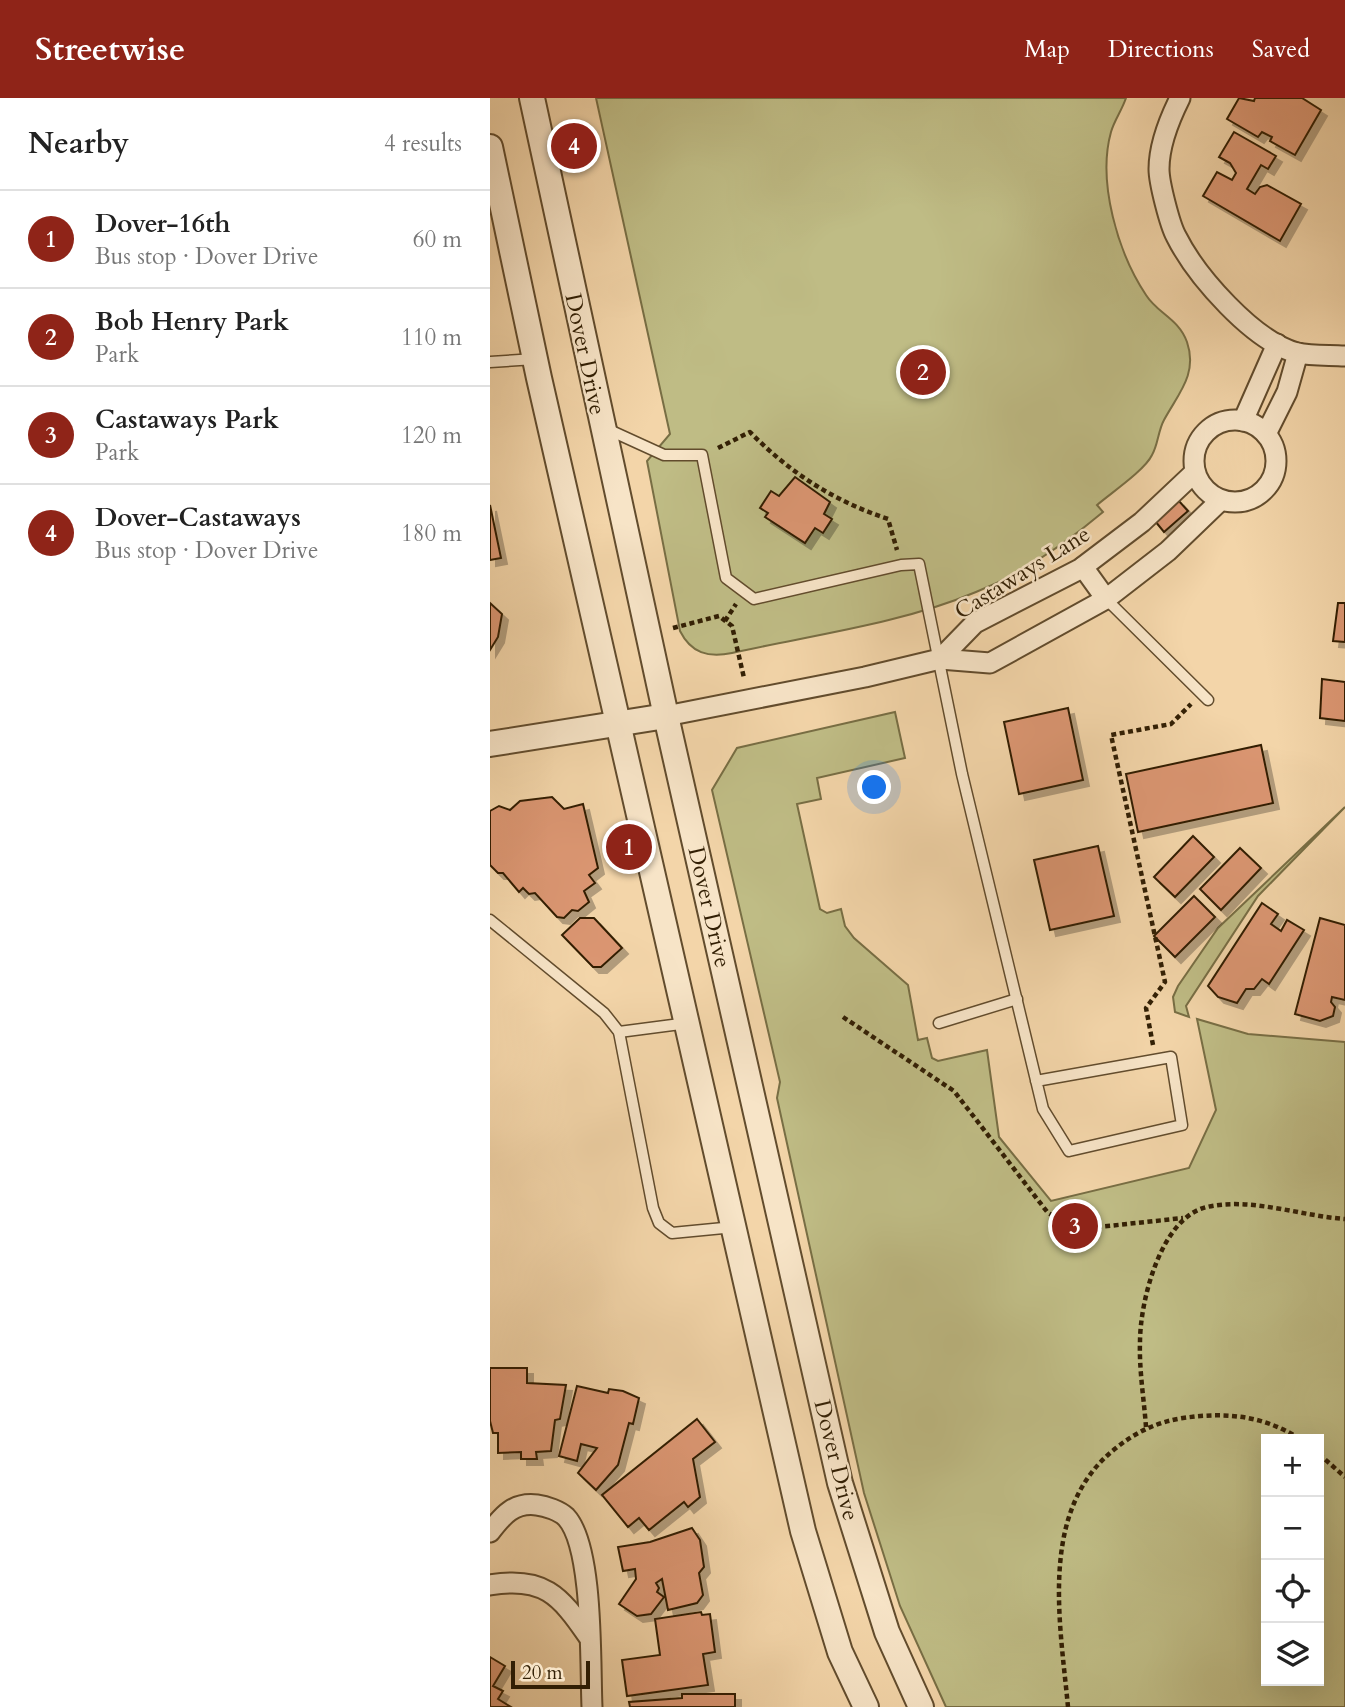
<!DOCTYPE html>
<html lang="en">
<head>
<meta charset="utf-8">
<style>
  body { margin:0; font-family:Cardo,serif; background:#f6f6f6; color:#222 }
  .controls { position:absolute; right:21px; bottom:21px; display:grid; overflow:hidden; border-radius:0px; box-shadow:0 7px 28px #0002 }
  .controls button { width:63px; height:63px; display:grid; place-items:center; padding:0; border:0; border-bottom:2px solid #e0e0e0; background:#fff; color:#222; font:35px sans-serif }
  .scale { position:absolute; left:21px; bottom:18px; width:79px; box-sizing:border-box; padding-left:7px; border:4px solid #321f04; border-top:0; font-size:19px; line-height:24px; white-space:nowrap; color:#321f04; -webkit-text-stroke:5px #f7e4c7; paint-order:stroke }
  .you { position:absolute; left:385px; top:690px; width:24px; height:24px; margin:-18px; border:5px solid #fff; border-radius:50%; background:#1a73e8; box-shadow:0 0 0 10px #1a73e833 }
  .badge { display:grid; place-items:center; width:46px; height:46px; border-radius:50%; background:#8f2418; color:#fff; font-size:23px; font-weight:700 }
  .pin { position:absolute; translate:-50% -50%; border:4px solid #fff; box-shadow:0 2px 7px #0006 }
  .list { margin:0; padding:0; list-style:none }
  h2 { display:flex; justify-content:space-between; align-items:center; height:91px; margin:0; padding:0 28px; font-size:30px }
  h2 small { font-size:23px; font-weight:400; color:#767676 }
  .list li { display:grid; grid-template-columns:46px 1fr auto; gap:21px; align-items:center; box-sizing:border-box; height:98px; padding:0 28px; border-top:2px solid #e0e0e0 }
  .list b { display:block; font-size:26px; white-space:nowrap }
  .list p { margin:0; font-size:23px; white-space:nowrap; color:#767676 }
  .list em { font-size:23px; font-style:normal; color:#767676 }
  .icon { flex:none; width:38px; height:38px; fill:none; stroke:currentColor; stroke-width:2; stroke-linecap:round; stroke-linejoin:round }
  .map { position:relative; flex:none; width:855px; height:1609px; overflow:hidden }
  header { display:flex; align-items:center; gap:42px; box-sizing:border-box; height:98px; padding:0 35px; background:#8f2418; color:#fff }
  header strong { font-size:33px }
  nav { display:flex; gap:38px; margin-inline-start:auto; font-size:24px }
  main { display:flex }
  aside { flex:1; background:#fff }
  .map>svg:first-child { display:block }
  .green { fill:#bfbc85; stroke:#786e44; stroke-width:2; fill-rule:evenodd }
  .building { fill:#db9672; stroke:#321f04; stroke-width:2; filter:url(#shadow) }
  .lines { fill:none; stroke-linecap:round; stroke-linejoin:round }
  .service-casing { stroke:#624c2d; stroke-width:13 }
  .minor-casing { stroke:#624c2d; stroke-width:23 }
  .tertiary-casing { stroke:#624c2d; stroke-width:28 }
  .path { stroke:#321f04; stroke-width:4.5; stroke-dasharray:5 3.5; stroke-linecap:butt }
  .service { stroke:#f7e4c7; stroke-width:10 }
  .minor { stroke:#f7e4c7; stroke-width:19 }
  .tertiary { stroke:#f7e4c7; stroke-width:24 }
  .labels { text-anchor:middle; stroke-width:5; stroke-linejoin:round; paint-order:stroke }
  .street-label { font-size:23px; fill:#321f04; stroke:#f7e4c7 }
</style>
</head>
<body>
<header>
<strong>Streetwise</strong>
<nav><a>Map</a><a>Directions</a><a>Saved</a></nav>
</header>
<main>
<aside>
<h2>Nearby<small>4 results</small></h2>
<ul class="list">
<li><span class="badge">1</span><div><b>Dover-16th</b><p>Bus stop · Dover Drive</p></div><em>60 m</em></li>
<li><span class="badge">2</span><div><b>Bob Henry Park</b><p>Park</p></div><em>110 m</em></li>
<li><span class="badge">3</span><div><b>Castaways Park</b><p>Park</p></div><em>120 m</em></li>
<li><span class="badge">4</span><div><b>Dover-Castaways</b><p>Bus stop · Dover Drive</p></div><em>180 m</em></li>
</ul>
</aside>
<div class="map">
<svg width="855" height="1609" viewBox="0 0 855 1609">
  <defs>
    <filter id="shadow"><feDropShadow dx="6" dy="6" stdDeviation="0" flood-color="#0004"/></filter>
  </defs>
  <rect width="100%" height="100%" fill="#f3d5a9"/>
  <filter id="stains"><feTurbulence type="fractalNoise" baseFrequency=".00286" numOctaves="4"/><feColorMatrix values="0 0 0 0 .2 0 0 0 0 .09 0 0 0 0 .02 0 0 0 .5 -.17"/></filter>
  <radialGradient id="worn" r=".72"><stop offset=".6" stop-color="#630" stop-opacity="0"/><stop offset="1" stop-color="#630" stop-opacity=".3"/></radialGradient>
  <g class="green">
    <path d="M106,0H636C632,12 624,23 621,34C607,84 628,155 656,197C668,216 688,220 697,244C708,276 688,296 674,322C668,333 668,347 662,357C655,372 621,395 607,407L613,414C574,447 533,475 486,494C410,526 322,537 242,555C218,560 201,555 190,533L157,363L180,336Z"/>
    <path d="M405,614L415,660L327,680L331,701L307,706L330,811L337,815L351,811L355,828L364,840L418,887L428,942L437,940L442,960L448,963L497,952L509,1039L561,1103L699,1070L726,1012L707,921L758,936L855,944V1609H456L410,1508L374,1395L287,1000L290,984L222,692L247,650ZM776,1341H829V1583H776Z"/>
    <path d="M855,709L768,798L696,908L699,919L685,914L683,899L688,888L728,830Z"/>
  </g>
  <g class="building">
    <path d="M749,0L764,3L765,0H812L831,12L805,57L780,43L782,39L772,34L768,39L737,21Z"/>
    <path d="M744,34L786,58L778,71L771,67L757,91L765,96L770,89L777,87L811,106L790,143L713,98L727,74L742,82L746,75L740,65L729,59Z"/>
    <path d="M305,379L340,404L334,416L342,421L333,435L325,430L315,445L275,419L278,415L270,410L281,393L289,398Z"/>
    <path d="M688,402L698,413L674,434L665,423Z"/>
    <path d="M0,407L11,460L0,462Z"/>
    <path d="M0,505L12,516L8,539L0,552Z"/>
    <path d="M848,505H855V544L843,543Z"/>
    <path d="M832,581L855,584V623L830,620Z"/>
    <path d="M578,610L593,682L529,696L514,624Z"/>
    <path d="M771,647L783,705L648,734L636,676Z"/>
    <path d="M62,699L74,711L93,706L108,770L99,777L105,785L94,793L99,804L88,813L82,812L74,820L67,819L45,795L39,796L33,790L29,794L13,775H8L0,767V713L9,708L20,712L30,703Z"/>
    <path d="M703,738L724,759L685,799L664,779Z"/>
    <path d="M608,748L624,818L560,832L544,762Z"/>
    <path d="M750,750L771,770L731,812L710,791Z"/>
    <path d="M704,798L725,819L685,859L664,838Z"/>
    <path d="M772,805L788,816L781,826L791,833L797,822L814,832L779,886L772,881L764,891H756L747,905L728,899L718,888Z"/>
    <path d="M90,820H104L132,850L111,869H103L72,837Z"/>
    <path d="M830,820L855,827V902L842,899L841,904L845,909L843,918L830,923L805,916Z"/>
    <path d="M0,1270H37V1285L76,1287L70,1321L65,1322L61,1353L46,1354L47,1361H31V1354L8,1355V1335H3L0,1323Z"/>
    <path d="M87,1288L118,1295L119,1291L133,1293L149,1300L143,1326L139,1325L128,1367L106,1392L88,1375L107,1350L91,1346L87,1363L69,1358Z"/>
    <path d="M207,1321L225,1344L203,1361L210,1399L198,1409L194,1404L159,1432L149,1420L138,1429L112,1397Z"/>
    <path d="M202,1430L210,1442L214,1469L209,1475L213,1497L207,1505L178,1512L172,1481L166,1485L169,1490L167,1494L174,1499L161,1516L147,1518L129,1506L146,1481L145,1471L133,1473L128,1449L160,1444Z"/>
    <path d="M211,1514L212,1517L220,1516L225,1554L213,1556L218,1587L137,1598L132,1562L170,1557L165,1521Z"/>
    <path d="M0,1559L15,1568L3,1588L13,1593L8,1601L21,1609H0Z"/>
    <path d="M192,1596H245V1609H140L139,1604L192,1600Z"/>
  </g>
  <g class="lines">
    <defs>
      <g id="service">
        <path d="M0,264L45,261"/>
        <path d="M117,331L174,357H212L236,480L264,501L411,467L429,466L472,676L553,1011L579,1053L692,1027L681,959L546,983"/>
        <path d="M616,501L718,602"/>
        <path d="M0,822L114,915L129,934L163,1110L169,1125L182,1135L244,1129"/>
        <path d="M449,925L527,901"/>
        <path d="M129,934L198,925"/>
      </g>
      <g id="minor">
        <path d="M690,0C680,20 669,48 669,71C669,85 680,127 686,138C706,178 763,243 807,255C822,258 840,257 855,258"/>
        <circle cx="745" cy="363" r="41"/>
        <path d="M753,323L787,246"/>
        <path d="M776,336L797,294L808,255"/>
        <path d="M593,469L616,501"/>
        <path d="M450,561L485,525L590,471L652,424L705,374"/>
        <path d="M176,618L375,579L450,561L500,565L616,501L678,453L731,402"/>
        <path d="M0,1434C13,1417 24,1404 47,1407C56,1408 70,1413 76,1419C104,1449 100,1567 102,1609"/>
        <path d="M0,1487C53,1478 70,1497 98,1538"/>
      </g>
      <g id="tertiary">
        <path d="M42,0L176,618L350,1385L397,1534L431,1609"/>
        <path d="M0,49L49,280L313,1433L350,1554L376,1609"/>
        <path d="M0,646L176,618"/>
      </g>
    </defs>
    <use href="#service" class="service-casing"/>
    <use href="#minor" class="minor-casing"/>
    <use href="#tertiary" class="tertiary-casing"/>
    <g class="path">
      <path d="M228,350L260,334C300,375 344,403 398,421L407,452"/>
      <path d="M235,523L246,506"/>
      <path d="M183,530L229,518L242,528L254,580"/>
      <path d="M353,919L464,993L558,1115L590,1131L693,1120"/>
      <path d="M663,947L656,910L675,884L621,637L681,626L701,606"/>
      <path d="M656,1329C654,1301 649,1272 650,1244C650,1203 671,1119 717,1109C761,1099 811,1118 855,1121"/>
      <path d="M829,1356L855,1379"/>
      <path d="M578,1609C570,1523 548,1411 626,1350C646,1334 667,1324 693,1320C735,1314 773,1317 810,1341"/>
    </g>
    <use href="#service" class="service"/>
    <use href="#minor" class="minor"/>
    <use href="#tertiary" class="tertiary"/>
  </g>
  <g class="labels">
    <g class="street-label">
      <text transform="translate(96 256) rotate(78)" y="8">Dover Drive</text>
      <text transform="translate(532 474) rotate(-32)" y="8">Castaways Lane</text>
      <text transform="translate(220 809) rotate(77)" y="8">Dover Drive</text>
      <text transform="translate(347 1362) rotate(76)" y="8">Dover Drive</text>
    </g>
  </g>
  <rect width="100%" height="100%" filter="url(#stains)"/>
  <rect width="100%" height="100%" fill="url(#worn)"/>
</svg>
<div class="controls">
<button>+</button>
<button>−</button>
<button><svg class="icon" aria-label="locate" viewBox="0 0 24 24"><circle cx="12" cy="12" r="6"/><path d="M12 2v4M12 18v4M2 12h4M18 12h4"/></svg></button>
<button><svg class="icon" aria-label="layers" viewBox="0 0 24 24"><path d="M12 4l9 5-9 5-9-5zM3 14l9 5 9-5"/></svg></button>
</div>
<div class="scale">20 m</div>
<div class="you"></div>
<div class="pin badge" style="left:139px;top:749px">1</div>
<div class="pin badge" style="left:433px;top:274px">2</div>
<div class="pin badge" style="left:585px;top:1128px">3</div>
<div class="pin badge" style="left:84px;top:48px">4</div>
</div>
</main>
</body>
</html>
